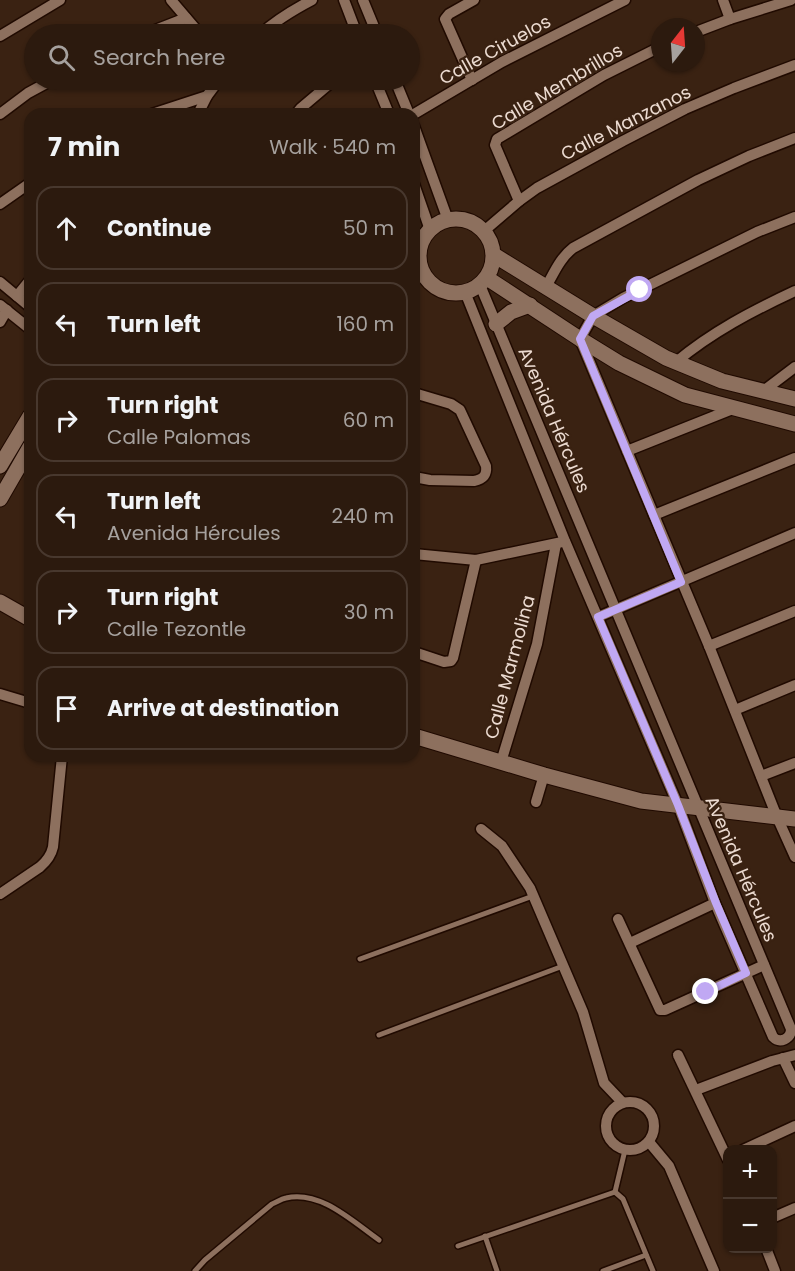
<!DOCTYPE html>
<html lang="en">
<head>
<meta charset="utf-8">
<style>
  body { margin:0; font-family:Poppins,sans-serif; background:#38271c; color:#f1f3f6 }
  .controls { position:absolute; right:18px; bottom:18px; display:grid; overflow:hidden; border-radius:12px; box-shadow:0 2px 4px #0004 }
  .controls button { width:54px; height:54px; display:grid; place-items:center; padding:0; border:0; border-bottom:2px solid #48382e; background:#2c1a0e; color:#f1f3f6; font:30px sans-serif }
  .compass { position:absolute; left:651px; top:18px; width:54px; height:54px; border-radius:50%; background:#2c1a0e; box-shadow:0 2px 4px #0004; rotate:17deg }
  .stop { position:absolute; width:18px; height:18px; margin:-14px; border:4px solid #c0a8f3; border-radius:50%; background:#fff }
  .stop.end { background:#c0a8f3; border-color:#fff; box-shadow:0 2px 6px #0008 }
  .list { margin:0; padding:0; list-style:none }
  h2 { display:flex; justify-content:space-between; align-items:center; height:78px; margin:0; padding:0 24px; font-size:26px }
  h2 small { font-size:20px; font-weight:400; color:#a6a19e }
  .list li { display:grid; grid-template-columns:39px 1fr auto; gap:18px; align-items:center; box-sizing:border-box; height:84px; margin:0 12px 12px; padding:0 12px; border:2px solid #48382e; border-radius:18px }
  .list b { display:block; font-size:22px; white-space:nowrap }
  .list p { margin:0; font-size:20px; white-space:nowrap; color:#a6a19e }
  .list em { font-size:20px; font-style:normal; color:#a6a19e }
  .icon { flex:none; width:33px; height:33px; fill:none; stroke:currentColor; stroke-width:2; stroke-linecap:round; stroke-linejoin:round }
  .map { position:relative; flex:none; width:795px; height:1271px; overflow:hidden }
  .search { position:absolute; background:#2c1a0e; box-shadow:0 2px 4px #0004; left:24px; top:24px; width:396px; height:66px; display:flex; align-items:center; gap:15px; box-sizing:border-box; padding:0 21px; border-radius:33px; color:#a6a19e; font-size:22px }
  .panel { position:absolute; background:#2c1a0e; box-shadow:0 2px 4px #0004; left:24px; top:108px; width:396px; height:654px; border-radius:18px }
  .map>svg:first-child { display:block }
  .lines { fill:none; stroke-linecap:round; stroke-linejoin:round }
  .lane-casing { stroke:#200a00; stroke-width:8 }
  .street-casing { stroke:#200a00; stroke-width:13 }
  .secondary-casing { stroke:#200a00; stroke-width:17 }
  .lane { stroke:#8d705e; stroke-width:5 }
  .street { stroke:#8d705e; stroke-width:10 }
  .secondary { stroke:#8d705e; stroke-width:15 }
  .route { stroke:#c0a8f3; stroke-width:8 }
  .labels { text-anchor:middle; stroke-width:4.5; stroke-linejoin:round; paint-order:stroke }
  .street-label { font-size:18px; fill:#ecdbd1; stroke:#3a2212 }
</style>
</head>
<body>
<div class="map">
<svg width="795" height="1271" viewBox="0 0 795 1271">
  <rect width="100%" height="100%" fill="#3a2212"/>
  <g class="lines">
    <defs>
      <g id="lane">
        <path d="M360,959L533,896"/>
        <path d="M379,1035L563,966"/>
        <path d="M615,1192L623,1199L653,1271"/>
        <path d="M615,1192L625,1150"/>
        <path d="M485,1236L497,1271"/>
        <path d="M458,1246L615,1192"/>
        <path d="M195,1271L205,1260L272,1204C277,1202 281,1199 286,1198C320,1190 352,1221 379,1240"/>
        <path d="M603,1271L646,1255"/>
      </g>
      <g id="street">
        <path d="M171,0L200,34"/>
        <path d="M344,0L357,34"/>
        <path d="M363,0L377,34"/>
        <path d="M723,0L730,19"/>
        <path d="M696,32L730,19L791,0"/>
        <path d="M145,34L186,18"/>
        <path d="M261,34C276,20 293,10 312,0"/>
        <path d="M0,36L60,0"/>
        <path d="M375,80L389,114"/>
        <path d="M395,80L409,114"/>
        <path d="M472,80L445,19L449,14L474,0"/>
        <path d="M0,114L28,93L52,80"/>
        <path d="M152,114L207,96"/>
        <path d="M198,114L207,96L219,80"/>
        <path d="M296,114L301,108L334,80"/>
        <path d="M414,114L502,62L625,0"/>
        <path d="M414,126L448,220"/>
        <path d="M414,184L430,230"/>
        <path d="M519,201L495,145L497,139L604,75L660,47"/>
        <path d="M0,204L30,183"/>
        <path d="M795,217L757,232L623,298L593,316L580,339L709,646L777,817L795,857"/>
        <path d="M484,231L519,201L537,188L623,141L685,109L734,88L795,65"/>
        <path d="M0,282L30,307"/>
        <path d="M546,287C554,273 560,258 573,248L698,180L749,156L795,138"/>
        <path d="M465,292L565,541L678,805L715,903L773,1037C780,1044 791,1039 791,1029L480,285"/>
        <path d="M17,296L30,280"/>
        <path d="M0,305L30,329"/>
        <path d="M0,322L7,310"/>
        <path d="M676,362C712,332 752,311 795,291"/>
        <path d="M762,392L795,367"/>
        <path d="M414,393L451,404L460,410L486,466C487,475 484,479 474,481L430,480L414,477"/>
        <path d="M627,451L735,408"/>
        <path d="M654,515L795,458"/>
        <path d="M414,554L476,560L562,542"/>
        <path d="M598,617L795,533"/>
        <path d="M709,646L795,611"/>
        <path d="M414,652L444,662L451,661L453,658L476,560"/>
        <path d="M0,694L30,703"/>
        <path d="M735,710L795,685"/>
        <path d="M501,762L537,644L556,544"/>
        <path d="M761,776L795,763"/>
        <path d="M536,802L544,775"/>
        <path d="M481,829L502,846L530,888L583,1012L604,1083L622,1102"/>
        <path d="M0,894L40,867C47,861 51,856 53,847L62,756"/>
        <path d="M618,919L660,1010H665L764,965"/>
        <path d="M630,943L715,903"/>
        <path d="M678,1055L728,1160"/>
        <path d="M783,1058L795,1083"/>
        <path d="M696,1090L772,1061L795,1055"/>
        <circle cx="630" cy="1126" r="24"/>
        <path d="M649,1142L669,1166L714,1271"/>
        <path d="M743,1150L795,1126"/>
        <path d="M772,1218L795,1208"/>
        <path d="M766,1248L775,1271"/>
      </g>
      <g id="secondary">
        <circle cx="456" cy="256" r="37"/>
        <path d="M494,255L593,316L666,358L722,381L795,399"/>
        <path d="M487,278L580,339L619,363L685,395L795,424"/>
        <path d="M496,324L511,312L530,305"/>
        <path d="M0,466L30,416"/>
        <path d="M0,499L30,447"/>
        <path d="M0,602L30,619"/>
        <path d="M414,736L544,775L641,801L795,819"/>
      </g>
    </defs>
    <use href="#lane" class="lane-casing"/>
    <use href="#street" class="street-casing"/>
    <use href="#secondary" class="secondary-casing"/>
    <use href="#lane" class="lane"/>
    <use href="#street" class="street"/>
    <use href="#secondary" class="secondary"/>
  </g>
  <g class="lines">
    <path class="route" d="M640,290L593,316L580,339L681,582L598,617L678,805L716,903L746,973L706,992"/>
  </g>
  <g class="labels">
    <g class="street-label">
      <text transform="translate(495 50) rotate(-29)" y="6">Calle Ciruelos</text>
      <text transform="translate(557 87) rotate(-31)" y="6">Calle Membrillos</text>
      <text transform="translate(626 123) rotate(-27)" y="6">Calle Manzanos</text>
      <text transform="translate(554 420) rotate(67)" y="6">Avenida Hércules</text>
      <text transform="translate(510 667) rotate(-75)" y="6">Calle Marmolina</text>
      <text transform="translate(741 869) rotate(67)" y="6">Avenida Hércules</text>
    </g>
  </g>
</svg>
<div class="controls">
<button>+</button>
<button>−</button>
</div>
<svg class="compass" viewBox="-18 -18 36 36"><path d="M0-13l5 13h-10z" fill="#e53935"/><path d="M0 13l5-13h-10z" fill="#a6a19e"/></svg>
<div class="stop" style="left:640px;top:290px"></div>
<div class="stop end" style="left:706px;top:992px"></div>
<div class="search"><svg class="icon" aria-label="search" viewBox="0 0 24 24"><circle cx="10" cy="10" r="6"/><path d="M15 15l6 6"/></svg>Search here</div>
<section class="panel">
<h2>7 min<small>Walk · 540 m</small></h2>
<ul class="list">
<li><svg class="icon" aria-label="ahead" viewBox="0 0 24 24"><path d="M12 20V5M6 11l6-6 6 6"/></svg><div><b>Continue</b></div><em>50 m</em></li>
<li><svg class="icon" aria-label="left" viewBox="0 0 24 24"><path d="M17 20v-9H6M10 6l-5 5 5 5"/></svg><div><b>Turn left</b></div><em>160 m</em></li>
<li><svg class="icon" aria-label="right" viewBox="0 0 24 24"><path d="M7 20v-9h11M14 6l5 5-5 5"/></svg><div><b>Turn right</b><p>Calle Palomas</p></div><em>60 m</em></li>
<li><svg class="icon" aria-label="left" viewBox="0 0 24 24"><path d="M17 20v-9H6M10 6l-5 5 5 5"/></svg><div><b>Turn left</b><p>Avenida Hércules</p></div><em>240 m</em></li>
<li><svg class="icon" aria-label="right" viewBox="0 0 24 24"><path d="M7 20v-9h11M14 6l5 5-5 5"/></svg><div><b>Turn right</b><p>Calle Tezontle</p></div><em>30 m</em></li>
<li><svg class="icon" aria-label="arrive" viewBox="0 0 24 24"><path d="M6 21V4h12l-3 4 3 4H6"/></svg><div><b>Arrive at destination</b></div></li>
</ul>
</section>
</div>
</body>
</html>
